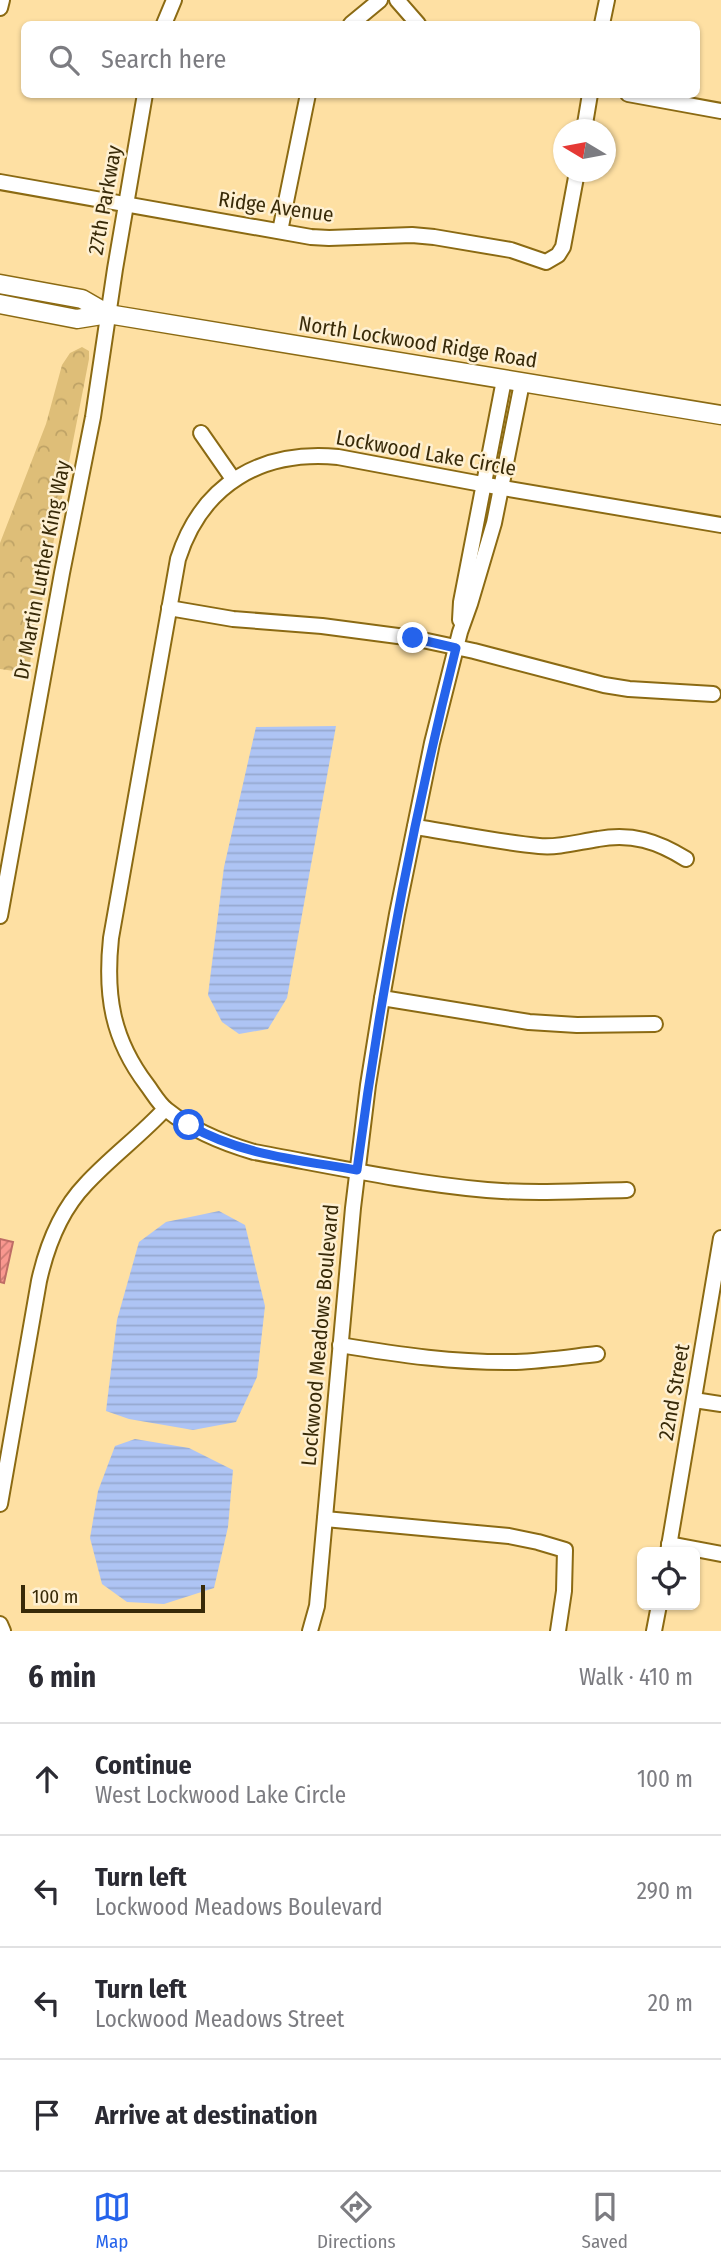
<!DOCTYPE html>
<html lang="en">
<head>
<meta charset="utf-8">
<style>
  body { margin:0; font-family:"Fira Sans Condensed",sans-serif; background:#f7f7f7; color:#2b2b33 }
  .controls { position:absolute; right:21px; bottom:21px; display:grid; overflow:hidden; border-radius:10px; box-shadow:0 2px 5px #0004 }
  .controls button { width:63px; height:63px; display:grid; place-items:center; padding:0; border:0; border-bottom:2px solid #e1e1e2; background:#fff; color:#2b2b33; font:35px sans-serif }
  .compass { position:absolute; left:553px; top:119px; width:63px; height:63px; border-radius:50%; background:#fff; box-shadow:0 2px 5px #0004; rotate:280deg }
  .scale { position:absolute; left:21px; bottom:18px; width:184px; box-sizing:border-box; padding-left:7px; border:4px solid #382a08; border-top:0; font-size:19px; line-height:24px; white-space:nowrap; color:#382a08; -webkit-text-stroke:5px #fef0d2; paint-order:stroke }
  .stop { position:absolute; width:21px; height:21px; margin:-16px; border:5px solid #2563eb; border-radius:50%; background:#fff }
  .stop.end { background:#2563eb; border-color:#fff; box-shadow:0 2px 7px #0008 }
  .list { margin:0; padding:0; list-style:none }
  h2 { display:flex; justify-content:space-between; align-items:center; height:91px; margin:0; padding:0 28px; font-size:30px }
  h2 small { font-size:23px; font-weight:400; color:#7c7c81 }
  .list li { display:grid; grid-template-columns:46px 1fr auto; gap:21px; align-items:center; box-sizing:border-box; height:112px; padding:0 28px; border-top:2px solid #e1e1e2 }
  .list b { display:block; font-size:26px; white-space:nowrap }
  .list p { margin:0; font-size:23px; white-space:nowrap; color:#7c7c81 }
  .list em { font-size:23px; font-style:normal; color:#7c7c81 }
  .icon { flex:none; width:38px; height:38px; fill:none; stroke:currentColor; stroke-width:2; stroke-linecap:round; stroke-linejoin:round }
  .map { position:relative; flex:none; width:721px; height:1631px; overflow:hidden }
  .search { position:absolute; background:#fff; box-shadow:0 2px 5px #0004; left:21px; right:21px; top:21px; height:77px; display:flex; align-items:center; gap:18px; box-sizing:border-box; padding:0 24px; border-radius:10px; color:#7c7c81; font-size:26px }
  .sheet { height:539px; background:#fff }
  nav { display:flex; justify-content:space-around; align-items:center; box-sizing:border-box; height:98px; border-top:2px solid #e1e1e2; background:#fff; font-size:19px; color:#7c7c81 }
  nav a { display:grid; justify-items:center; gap:4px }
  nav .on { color:#2563eb }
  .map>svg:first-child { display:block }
  .forest { fill:url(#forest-crowns) }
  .water { fill:url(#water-rules) }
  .building { fill:url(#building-hatch); stroke:#be6c66; stroke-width:2 }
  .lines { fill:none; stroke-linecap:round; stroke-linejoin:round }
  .minor-casing { stroke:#8b6a13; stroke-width:18 }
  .major-casing { stroke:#8b6a13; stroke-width:21 }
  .minor { stroke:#fff; stroke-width:14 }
  .major { stroke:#fff; stroke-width:18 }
  .route { stroke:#2563eb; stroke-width:9 }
  .labels { text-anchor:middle; stroke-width:5; stroke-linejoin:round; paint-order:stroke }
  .street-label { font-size:21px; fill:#382a08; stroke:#fef0d2 }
</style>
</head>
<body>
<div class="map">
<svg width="721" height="1631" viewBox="0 0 721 1631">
  <defs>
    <pattern id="forest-crowns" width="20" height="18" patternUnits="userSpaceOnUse" patternTransform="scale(1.75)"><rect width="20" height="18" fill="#debe78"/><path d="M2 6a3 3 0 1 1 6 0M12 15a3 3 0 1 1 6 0" fill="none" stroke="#bfa366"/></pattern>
    <pattern id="water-rules" width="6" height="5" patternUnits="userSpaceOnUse" patternTransform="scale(1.75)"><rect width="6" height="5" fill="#aec4f4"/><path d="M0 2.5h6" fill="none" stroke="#96a9d0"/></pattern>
    <pattern id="building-hatch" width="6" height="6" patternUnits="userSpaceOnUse" patternTransform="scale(1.75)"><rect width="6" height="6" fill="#f9978f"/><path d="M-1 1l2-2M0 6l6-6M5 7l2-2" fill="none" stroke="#cb7b73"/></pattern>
  </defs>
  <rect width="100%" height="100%" fill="#fee0a3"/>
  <path class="forest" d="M82,347L89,351V359L28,673L0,669V543L46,424L62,365L70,353Z"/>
  <g class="water">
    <path d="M336,726L287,998L268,1029L239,1034L222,1022L208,995L224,867L256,727Z"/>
    <path d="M219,1211L245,1225L265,1306L257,1377L236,1422L193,1430L129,1419L106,1411L117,1320L139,1242L166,1222Z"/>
    <path d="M135,1439L189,1448L233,1470L228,1527L214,1588L164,1604L127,1602L102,1584L90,1538L98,1491L115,1446Z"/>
  </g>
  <path class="building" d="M0,1239L13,1242L4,1283L0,1282Z"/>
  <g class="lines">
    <defs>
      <g id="minor">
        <path d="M397,0L418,24"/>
        <path d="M0,8L2,0"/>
        <path d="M164,24L174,0"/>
        <path d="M351,24L380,0"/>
        <path d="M602,24L607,0"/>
        <path d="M628,94L721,111"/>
        <path d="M584,130L590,94"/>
        <path d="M0,182L311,237L329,238L412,235L434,237L511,250L546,262L558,255L563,247L577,172"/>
        <path d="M280,231L308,94"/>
        <path d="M201,433L233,479"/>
        <path d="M169,608L233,619L322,626L413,638L474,651L604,685L629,689L713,694"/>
        <path d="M460,620L461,602L504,380"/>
        <path d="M415,827C456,833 497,842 539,846C559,848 578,842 598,839C632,833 657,841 686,859"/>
        <path d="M0,916L62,573L93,417L115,269L145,94"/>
        <path d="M382,998L529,1022L577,1025L655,1024"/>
        <path d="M627,1190C581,1191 534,1194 487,1190C409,1183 331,1166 254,1152C223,1143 193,1131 167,1110C159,1104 153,1093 147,1085C112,1039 105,995 111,938L178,559C202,484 261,450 338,457L503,488L721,525"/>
        <path d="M340,1345C399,1355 456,1363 516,1362C543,1361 570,1357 597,1354"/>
        <path d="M694,1400L721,1404"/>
        <path d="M0,1504L39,1281C47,1245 60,1211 86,1184C111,1157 140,1136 165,1109"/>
        <path d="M325,1519L509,1536L538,1542L565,1550L564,1591L558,1631"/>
        <path d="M669,1544L721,1554"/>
        <path d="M668,1552L721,1238"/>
        <path d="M0,1624L3,1631"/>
        <path d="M310,1631L317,1606L353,1208L368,1085L382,998L397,914L432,743L460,632L470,604L494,523L522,383"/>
        <path d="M654,1631L659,1605"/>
      </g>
      <g id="major">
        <path d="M0,284L82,299L108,314L721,415"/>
        <path d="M0,304L77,319L108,314"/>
      </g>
    </defs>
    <use href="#minor" class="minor-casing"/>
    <use href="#major" class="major-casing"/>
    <use href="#minor" class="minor"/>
    <use href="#major" class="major"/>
  </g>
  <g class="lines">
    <path class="route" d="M189,1125C240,1155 300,1160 357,1170C380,994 413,820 456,648L413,638"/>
  </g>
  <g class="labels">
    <g class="street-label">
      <text transform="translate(105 200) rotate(-80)" y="7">27th Parkway</text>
      <text transform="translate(276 207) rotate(8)" y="7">Ridge Avenue</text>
      <text transform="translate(418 342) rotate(9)" y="7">North Lockwood Ridge Road</text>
      <text transform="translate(426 453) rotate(10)" y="7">Lockwood Lake Circle</text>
      <text transform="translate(42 570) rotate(-79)" y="7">Dr Martin Luther King Way</text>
      <text transform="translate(320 1335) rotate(-85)" y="7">Lockwood Meadows Boulevard</text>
      <text transform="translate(674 1392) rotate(-80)" y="7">22nd Street</text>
    </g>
  </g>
</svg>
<div class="controls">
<button><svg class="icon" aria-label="locate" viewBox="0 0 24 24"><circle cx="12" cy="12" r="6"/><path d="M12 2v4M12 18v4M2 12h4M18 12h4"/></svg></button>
</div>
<svg class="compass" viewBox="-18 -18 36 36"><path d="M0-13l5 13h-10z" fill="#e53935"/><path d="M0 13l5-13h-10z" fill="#7c7c81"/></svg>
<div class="scale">100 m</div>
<div class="stop" style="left:189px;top:1125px"></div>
<div class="stop end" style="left:413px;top:638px"></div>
<div class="search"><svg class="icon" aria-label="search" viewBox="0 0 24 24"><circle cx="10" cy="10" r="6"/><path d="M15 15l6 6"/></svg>Search here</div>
</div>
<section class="sheet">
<h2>6 min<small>Walk · 410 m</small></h2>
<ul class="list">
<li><svg class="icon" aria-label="ahead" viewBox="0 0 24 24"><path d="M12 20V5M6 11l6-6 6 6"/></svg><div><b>Continue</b><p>West Lockwood Lake Circle</p></div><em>100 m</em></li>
<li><svg class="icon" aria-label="left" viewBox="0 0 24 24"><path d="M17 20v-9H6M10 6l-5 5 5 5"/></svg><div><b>Turn left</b><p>Lockwood Meadows Boulevard</p></div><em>290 m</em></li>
<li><svg class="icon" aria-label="left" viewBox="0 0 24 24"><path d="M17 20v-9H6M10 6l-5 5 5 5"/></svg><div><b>Turn left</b><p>Lockwood Meadows Street</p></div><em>20 m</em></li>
<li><svg class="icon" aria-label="arrive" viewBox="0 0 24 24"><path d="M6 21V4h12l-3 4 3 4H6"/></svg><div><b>Arrive at destination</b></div></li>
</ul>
</section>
<nav>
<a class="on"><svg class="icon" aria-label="map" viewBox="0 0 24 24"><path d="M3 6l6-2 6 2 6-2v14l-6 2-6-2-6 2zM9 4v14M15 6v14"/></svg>Map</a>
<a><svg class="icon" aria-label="directions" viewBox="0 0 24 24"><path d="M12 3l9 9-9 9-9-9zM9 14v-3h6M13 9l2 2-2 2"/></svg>Directions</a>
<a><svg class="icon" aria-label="saved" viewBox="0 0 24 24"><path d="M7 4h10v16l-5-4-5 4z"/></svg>Saved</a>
</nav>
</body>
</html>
